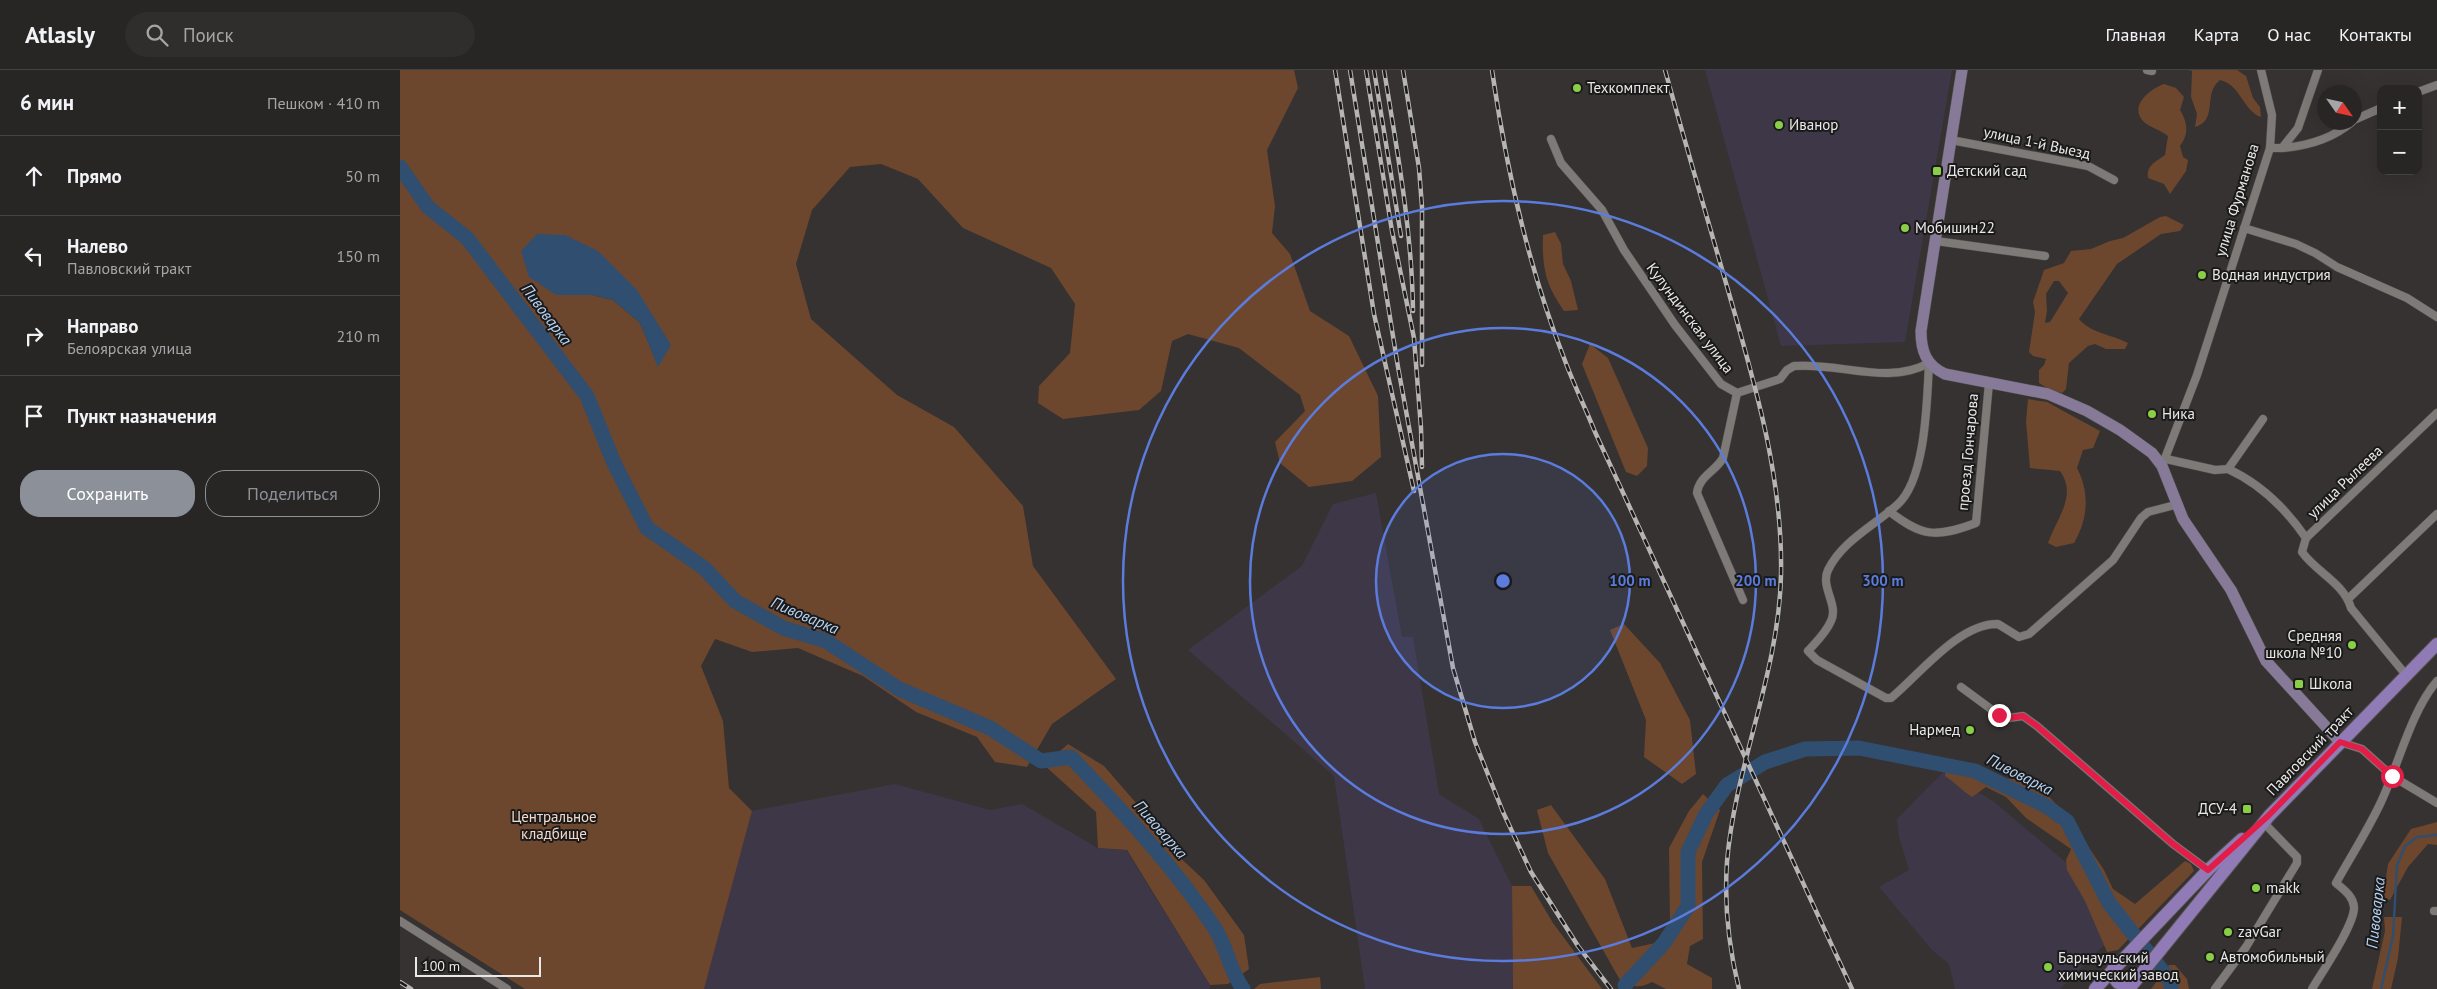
<!DOCTYPE html>
<html lang="ru">
<head>
<meta charset="utf-8">
<style>
  body { margin:0; font-family:"PT Sans",sans-serif; background:#302e2d; color:#f1f3f6 }
  .controls { position:absolute; right:15px; top:15px; display:grid; overflow:hidden; border-radius:10px; box-shadow:0 5px 20px #0002 }
  .controls button { width:45px; height:45px; display:grid; place-items:center; padding:0; border:0; border-bottom:1px solid #444342; background:#282625; color:#f1f3f6; font:25px sans-serif }
  .compass { position:absolute; left:1917px; top:15px; width:45px; height:45px; border-radius:50%; background:#282625; box-shadow:0 5px 20px #0002; rotate:124deg }
  .scale { position:absolute; left:15px; bottom:12px; width:126px; box-sizing:border-box; padding-left:5px; border:2px solid #ebe9e8; border-top:0; font-size:14px; line-height:18px; white-space:nowrap; color:#ebe9e8; -webkit-text-stroke:4px #1b1a1a; paint-order:stroke }
  .stop { position:absolute; width:15px; height:15px; margin:-11px; border:4px solid #e11d48; border-radius:50%; background:#fff }
  .stop.end { background:#e11d48; border-color:#fff; box-shadow:0 1px 5px #0008 }
  .list { margin:0; padding:0; list-style:none }
  h2 { display:flex; justify-content:space-between; align-items:center; height:65px; margin:0; padding:0 20px; font-size:21px }
  h2 small { font-size:16px; font-weight:400; color:#a5a5a7 }
  .list li { display:grid; grid-template-columns:32px 1fr auto; gap:15px; align-items:center; box-sizing:border-box; height:80px; padding:0 20px; border-top:1px solid #444342 }
  .list b { display:block; font-size:19px; white-space:nowrap }
  .list p { margin:0; font-size:16px; white-space:nowrap; color:#a5a5a7 }
  .list em { font-size:16px; font-style:normal; color:#a5a5a7 }
  .actions { display:flex; gap:10px; padding:15px 20px }
  .actions a { flex:1; padding:11px 0; border:1px solid #8c9099; border-radius:20px; text-align:center; font-size:18px; color:#8c9099 }
  .actions .main { background:#8c9099; color:#fff }
  .icon { flex:none; width:28px; height:28px; fill:none; stroke:currentColor; stroke-width:2; stroke-linecap:round; stroke-linejoin:round }
  .map { position:relative; flex:none; width:2037px; height:919px; overflow:hidden }
  header { display:flex; align-items:center; gap:30px; box-sizing:border-box; height:70px; padding:0 25px; background:#282625; border-bottom:1px solid #444342 }
  header strong { font-size:24px }
  nav { display:flex; gap:28px; margin-inline-start:auto; font-size:18px }
  .search { width:350px; height:45px; background:#302e2d; display:flex; align-items:center; gap:12px; box-sizing:border-box; padding:0 18px; border-radius:28px; color:#a5a5a7; font-size:19px }
  main { display:flex }
  aside { flex:1; background:#282625 }
  .map>svg:first-child { display:block }
  .industrial { fill:#3e3748 }
  .green { fill:#6d462e; fill-rule:evenodd }
  .water { fill:#304e6f }
  .lines { fill:none; stroke-linecap:round; stroke-linejoin:round }
  .stream { stroke:#304e6f; stroke-width:2.5 }
  .river { stroke:#304e6f; stroke-width:15 }
  .street-casing { stroke:#52504f; stroke-width:9 }
  .secondary-casing { stroke:#52504f; stroke-width:12 }
  .primary-casing { stroke:#52504f; stroke-width:14 }
  .street { stroke:#7d7a78; stroke-width:8 }
  .secondary { stroke:#877a98; stroke-width:11 }
  .primary { stroke:#917bb7; stroke-width:12 }
  .rail-casing { stroke:#b7b5b4; stroke-width:4.5 }
  .rail { stroke:#1b1a1a; stroke-width:2.5; stroke-dasharray:8; stroke-linecap:butt }
  .route { stroke:#e11d48; stroke-width:6 }
  .ring { fill:none; stroke:#5b7cdd; stroke-width:2.5 }
  .poi-dot { fill:#8ace47; stroke:#1b1a1a; stroke-width:2 }
  .labels { text-anchor:middle; stroke-width:4; stroke-linejoin:round; paint-order:stroke }
  .poi-label { font-size:15px; fill:#ebe9e8; stroke:#1b1a1a; text-anchor:start }
  .street-label { font-size:15px; fill:#ebe9e8; stroke:#1b1a1a }
  .park-label { font-size:15px; fill:#f6d9c9; stroke:#1b1a1a }
  .water-label { font-size:16px; font-style:italic; fill:#b6d4f6; stroke:#1b1a1a }
  .centre { fill:#5b7cdd; stroke:#1b1a1a; stroke-width:2.5 }
  .ring-label { font-size:15px; text-anchor:middle; font-weight:bold; fill:#5b7cdd; stroke:#1b1a1a; stroke-width:4; stroke-linejoin:round; paint-order:stroke }
</style>
</head>
<body>
<header>
<strong>Atlasly</strong>
<div class="search"><svg class="icon" aria-label="search" viewBox="0 0 24 24"><circle cx="10" cy="10" r="6"/><path d="M15 15l6 6"/></svg>Поиск</div>
<nav><a>Главная</a><a>Карта</a><a>О нас</a><a>Контакты</a></nav>
</header>
<main>
<aside>
<h2>6 мин<small>Пешком · 410 m</small></h2>
<ul class="list">
<li><svg class="icon" aria-label="ahead" viewBox="0 0 24 24"><path d="M12 20V5M6 11l6-6 6 6"/></svg><div><b>Прямо</b></div><em>50 m</em></li>
<li><svg class="icon" aria-label="left" viewBox="0 0 24 24"><path d="M17 20v-9H6M10 6l-5 5 5 5"/></svg><div><b>Налево</b><p>Павловский тракт</p></div><em>150 m</em></li>
<li><svg class="icon" aria-label="right" viewBox="0 0 24 24"><path d="M7 20v-9h11M14 6l5 5-5 5"/></svg><div><b>Направо</b><p>Белоярская улица</p></div><em>210 m</em></li>
<li><svg class="icon" aria-label="arrive" viewBox="0 0 24 24"><path d="M6 21V4h12l-3 4 3 4H6"/></svg><div><b>Пункт назначения</b></div></li>
</ul>
<div class="actions"><a class="main">Сохранить</a><a>Поделиться</a></div>
</aside>
<div class="map">
<svg width="2037" height="919" viewBox="0 0 2037 919">
  <rect width="100%" height="100%" fill="#353231"/>
  <g class="industrial">
    <path d="M1305,0H1552L1505,272L1381,276Z"/>
    <path d="M976,423L1002,567H1013L1039,724L1079,749L1112,816L1113,919H965L934,706L788,580L902,496L933,434Z"/>
    <path d="M1544,701L1593,731L1682,806L1708,871L1660,919H1555L1549,894L1532,880L1479,817L1509,800L1499,767L1497,749Z"/>
    <path d="M495,714L590,740L622,734L698,778L726,780L810,915V919H304L352,741Z"/>
  </g>
  <g class="green">
    <path d="M0,0H894L898,18L867,80L875,136L872,163L890,184L910,241L949,266L978,326L981,387L952,411L909,417L880,393L875,372L905,341L900,325L839,278L788,264L772,271L761,321L739,340L663,349L638,333L639,316L670,283L675,234L651,198L563,158L518,109L481,94L450,97L412,140L396,194L411,249L497,325L554,357L623,436L633,496L716,609L652,654L627,697L595,692L577,667L516,642L463,606L398,578L352,582L315,569L301,596L323,651L329,718L352,741L304,919H125L0,840ZM165,165L270,274L258,296L240,253L213,230L192,225H156Z"/>
    <path d="M1789,0H1837L1846,6L1853,28L1860,37L1861,47C1843,41 1841,15 1820,10C1802,24 1819,50 1795,57L1797,44L1791,27L1792,1Z"/>
    <path d="M1764,14L1776,18L1784,27L1780,40C1788,53 1789,64 1780,76L1783,87L1788,90L1786,101L1770,124L1764,114L1748,108C1746,95 1756,92 1765,85L1768,66C1761,60 1751,58 1744,52C1728,36 1750,19 1764,14Z"/>
    <path d="M1766,146L1784,155L1780,161L1761,164L1717,194L1679,249C1692,264 1711,264 1728,273L1725,279H1706L1695,274L1688,276L1669,293L1666,319L1662,323L1650,320L1639,313V300L1644,295L1646,289L1633,286L1629,282L1635,242L1633,232L1644,200L1664,193L1671,181L1691,179L1710,171L1723,168L1760,147ZM1654,211H1659L1668,223L1650,252L1645,253L1647,241L1646,224Z"/>
    <path d="M1155,162L1161,174L1163,194L1171,211L1178,240L1164,241C1145,214 1142,197 1143,165Z"/>
    <path d="M1190,274L1208,288L1248,378L1247,396L1237,406L1226,402L1182,294Z"/>
    <path d="M1628,329L1647,332L1700,361L1693,378L1683,380L1677,398C1690,423 1688,449 1674,473L1656,477L1648,473C1656,449 1678,426 1660,401L1630,398L1626,351Z"/>
    <path d="M1224,554L1260,593L1290,650L1296,704L1282,714L1244,687L1246,650L1210,560Z"/>
    <path d="M668,674L704,696L749,748L758,767L804,810L844,865L849,899L828,914L810,915L727,780L698,778L696,742L644,695Z"/>
    <path d="M1548,691L1570,693L1596,708L1633,710L1656,734L1682,767L1704,800L1713,819L1735,834L1785,791L1791,794L1794,801L1718,880L1707,882L1685,831L1667,800L1666,790L1671,779L1626,748L1606,727L1586,717L1572,727C1562,721 1555,712 1545,706Z"/>
    <path d="M1303,724L1320,740L1302,792L1303,869L1290,876L1287,894L1312,908V919H1266L1252,912C1238,919 1235,917 1220,910L1148,783L1137,740L1151,735L1205,809L1232,878L1260,872L1270,853L1269,778L1289,741Z"/>
    <path d="M2037,752V775L2028,774L2008,797L1990,830L1983,827L1988,794L2011,759Z"/>
    <path d="M1112,816H1131L1153,853L1202,919H1113Z"/>
    <path d="M1984,847H2002L1998,888L1991,919H1972L1985,861Z"/>
    <path d="M1769,895H1775L1787,909L1789,919H1751Z"/>
    <path d="M920,907L921,919H854L860,914Z"/>
  </g>
  <path class="water" d="M137,164L165,165L198,181L237,220L271,275L258,297L240,253L213,230L192,225H156L129,207L121,181Z"/>
  <g class="lines">
    <path class="stream" d="M1981,919L1993,866L1997,795L2005,776L2017,767L2037,765"/>
    <g class="river">
      <path d="M0,97L28,137L67,168L187,326L214,393L247,458L304,498L335,531L383,558L426,571L499,619L590,658L641,691L671,687C722,741 772,794 814,857C827,876 829,900 843,919"/>
      <path d="M1225,915L1264,873L1288,836V782L1306,744L1327,715L1365,692L1405,679L1459,678L1575,701L1646,736L1667,751L1709,833L1771,912V919"/>
    </g>
    <defs>
      <g id="street">
        <path d="M1747,0L1752,1"/>
        <path d="M2018,22L2037,15"/>
        <path d="M1954,50L1981,38"/>
        <path d="M1151,69L1161,93L1202,140L1224,180L1275,255L1321,314L1337,323"/>
        <path d="M1551,70L1688,96L1714,110"/>
        <path d="M1870,78H1882L1898,58L1918,0"/>
        <path d="M1882,78C1907,76 1932,69 1952,52"/>
        <path d="M1844,158L1896,174L1915,183L1937,197L2007,228L2037,247"/>
        <path d="M1536,171L1645,186"/>
        <path d="M1529,293C1527,330 1526,410 1497,435C1475,455 1442,471 1428,500C1420,517 1439,535 1431,551C1426,563 1416,572 1408,581L1417,590L1486,628H1491C1519,605 1559,553 1598,554L1619,567L1629,564L1713,490L1741,448L1748,442L1775,435"/>
        <path d="M1337,323L1323,388C1316,401 1299,406 1297,423L1343,530"/>
        <path d="M1337,323L1380,309L1387,300L1394,296C1440,292 1487,316 1529,293"/>
        <path d="M1766,389L1815,400L1828,399L1863,349"/>
        <path d="M1762,396L1797,305L1870,78L1872,45L1861,0"/>
        <path d="M1828,399C1861,414 1886,439 1906,468L2037,343"/>
        <path d="M1489,441C1522,467 1536,468 1576,453L1589,313"/>
        <path d="M1906,468L1902,482C1916,502 1944,513 1951,538L2006,605"/>
        <path d="M1948,529L2037,444"/>
        <path d="M1561,617L1599,645L1609,648L1623,646L1637,656L1773,774L1808,800"/>
        <path d="M1940,672L1962,679L1992,706L2037,733"/>
        <path d="M2034,841H2037"/>
        <path d="M0,851L107,919"/>
        <path d="M1815,919L1846,877L1897,793V787L1863,752"/>
        <path d="M1912,919C1922,902 1955,854 1954,837C1953,826 1944,820 1936,813C1951,786 1968,760 1981,732C1998,696 2011,641 2037,611"/>
      </g>
      <path id="secondary" d="M1562,0L1521,261C1521,281 1526,295 1545,304L1648,324L1687,341L1720,360L1752,383L1762,396L1783,449L1831,520L1866,591L1940,672"/>
      <g id="primary">
        <path d="M1713,899L1714,908L1718,913L1731,916"/>
        <path d="M1695,919L1808,800L1842,769"/>
        <path d="M1729,919L1869,746L2037,574"/>
      </g>
    </defs>
    <use href="#street" class="street-casing"/>
    <use href="#secondary" class="secondary-casing"/>
    <use href="#primary" class="primary-casing"/>
    <use href="#street" class="street"/>
    <use href="#secondary" class="secondary"/>
    <use href="#primary" class="primary"/>
    <defs>
      <g id="rail">
        <path d="M935,0L974,244L1014,421"/>
        <path d="M950,0L998,297L1053,598L1075,672L1103,742L1131,802L1178,876L1211,919"/>
        <path d="M966,0L992,161L1014,268L1021,358L1022,397"/>
        <path d="M974,0L1001,166"/>
        <path d="M984,0C997,80 1012,160 1013,241"/>
        <path d="M1003,0L1019,98L1022,137V295"/>
        <path d="M1092,0C1106,98 1128,196 1164,288C1173,313 1185,337 1195,362L1452,919"/>
        <path d="M1265,0C1286,76 1308,151 1330,227C1356,318 1383,409 1381,505C1379,603 1335,695 1327,792C1324,834 1329,878 1339,919"/>
        <path d="M0,912L11,919"/>
      </g>
    </defs>
    <use href="#rail" class="rail-casing"/>
    <use href="#rail" class="rail"/>
  </g>
  <g class="lines">
    <path class="route" d="M1599,645L1609,648L1623,646L1637,656L1773,774L1808,800L1868,746L1940,672L1962,679L1992,706"/>
  </g>
  <circle cx="1103" cy="511" r="127" fill="#5b7cdd" fill-opacity=".12"/>
  <g class="ring">
    <circle cx="1103" cy="511" r="127"/>
    <circle cx="1103" cy="511" r="253"/>
    <circle cx="1103" cy="511" r="380"/>
  </g>
  <g class="poi-dot">
    <circle cx="1177" cy="18" r="5"/>
    <circle cx="1379" cy="55" r="5"/>
    <rect x="1532" y="96" width="10" height="10" rx="2.5"/>
    <circle cx="1505" cy="158" r="5"/>
    <circle cx="1802" cy="205" r="5"/>
    <circle cx="1752" cy="344" r="5"/>
    <circle cx="1952" cy="575" r="5"/>
    <rect x="1894" y="609" width="10" height="10" rx="2.5"/>
    <circle cx="1570" cy="660" r="5"/>
    <rect x="1842" y="734" width="10" height="10" rx="2.5"/>
    <circle cx="1856" cy="818" r="5"/>
    <circle cx="1828" cy="862" r="5"/>
    <circle cx="1810" cy="887" r="5"/>
    <circle cx="1648" cy="897" r="5"/>
  </g>
  <g class="labels">
    <g class="poi-label">
      <text x="1187" y="23">Техкомплект</text>
      <text x="1389" y="60">Иванор</text>
      <text x="1547" y="106">Детский сад</text>
      <text x="1515" y="163">Мобишин22</text>
      <text x="1812" y="210">Водная индустрия</text>
      <text x="1762" y="349">Ника</text>
      <text x="1942" y="571" text-anchor="end">Средняя<tspan x="1942" dy="17">школа №10</tspan></text>
      <text x="1909" y="619">Школа</text>
      <text x="1560" y="665" text-anchor="end">Нармед</text>
      <text x="1837" y="744" text-anchor="end">ДСУ-4</text>
      <text x="1866" y="823">makk</text>
      <text x="1838" y="867">zavGar</text>
      <text x="1820" y="892">Автомобильный</text>
      <text x="1658" y="893">Барнаульский<tspan x="1658" dy="17">химический завод</tspan></text>
    </g>
    <g class="street-label">
      <text transform="translate(1637 73) rotate(12)" y="5">улица 1-й Выезд</text>
      <text transform="translate(1837 130) rotate(-73)" y="5">улица Фурманова</text>
      <text transform="translate(1290 248) rotate(53)" y="5">Кулундинская улица</text>
      <text transform="translate(1568 382) rotate(-85)" y="5">проезд Гончарова</text>
      <text transform="translate(1945 412) rotate(-44)" y="5">улица Рылеева</text>
      <text transform="translate(1910 681) rotate(-46)" y="5">Павловский тракт</text>
    </g>
    <g class="park-label">
      <text x="154" y="752">Центральное<tspan x="154" dy="17">кладбище</tspan></text>
    </g>
    <g class="water-label">
      <text transform="translate(147 244) rotate(53)" y="6">Пивоварка</text>
      <text transform="translate(405 545) rotate(23)" y="6">Пивоварка</text>
      <text transform="translate(1620 704) rotate(27)" y="6">Пивоварка</text>
      <text transform="translate(761 759) rotate(49)" y="6">Пивоварка</text>
      <text transform="translate(1975 843) rotate(-84)" y="6">Пивоварка</text>
    </g>
  </g>
  <circle cx="1103" cy="511" r="8" class="centre"/>
  <g class="ring-label">
    <text x="1230" y="516">100 m</text>
    <text x="1356" y="516">200 m</text>
    <text x="1483" y="516">300 m</text>
  </g>
</svg>
<div class="controls">
<button>+</button>
<button>−</button>
</div>
<svg class="compass" viewBox="-18 -18 36 36"><path d="M0-13l5 13h-10z" fill="#e53935"/><path d="M0 13l5-13h-10z" fill="#a5a5a7"/></svg>
<div class="scale">100 m</div>
<div class="stop" style="left:1992px;top:706px"></div>
<div class="stop end" style="left:1599px;top:645px"></div>
</div>
</main>
</body>
</html>
